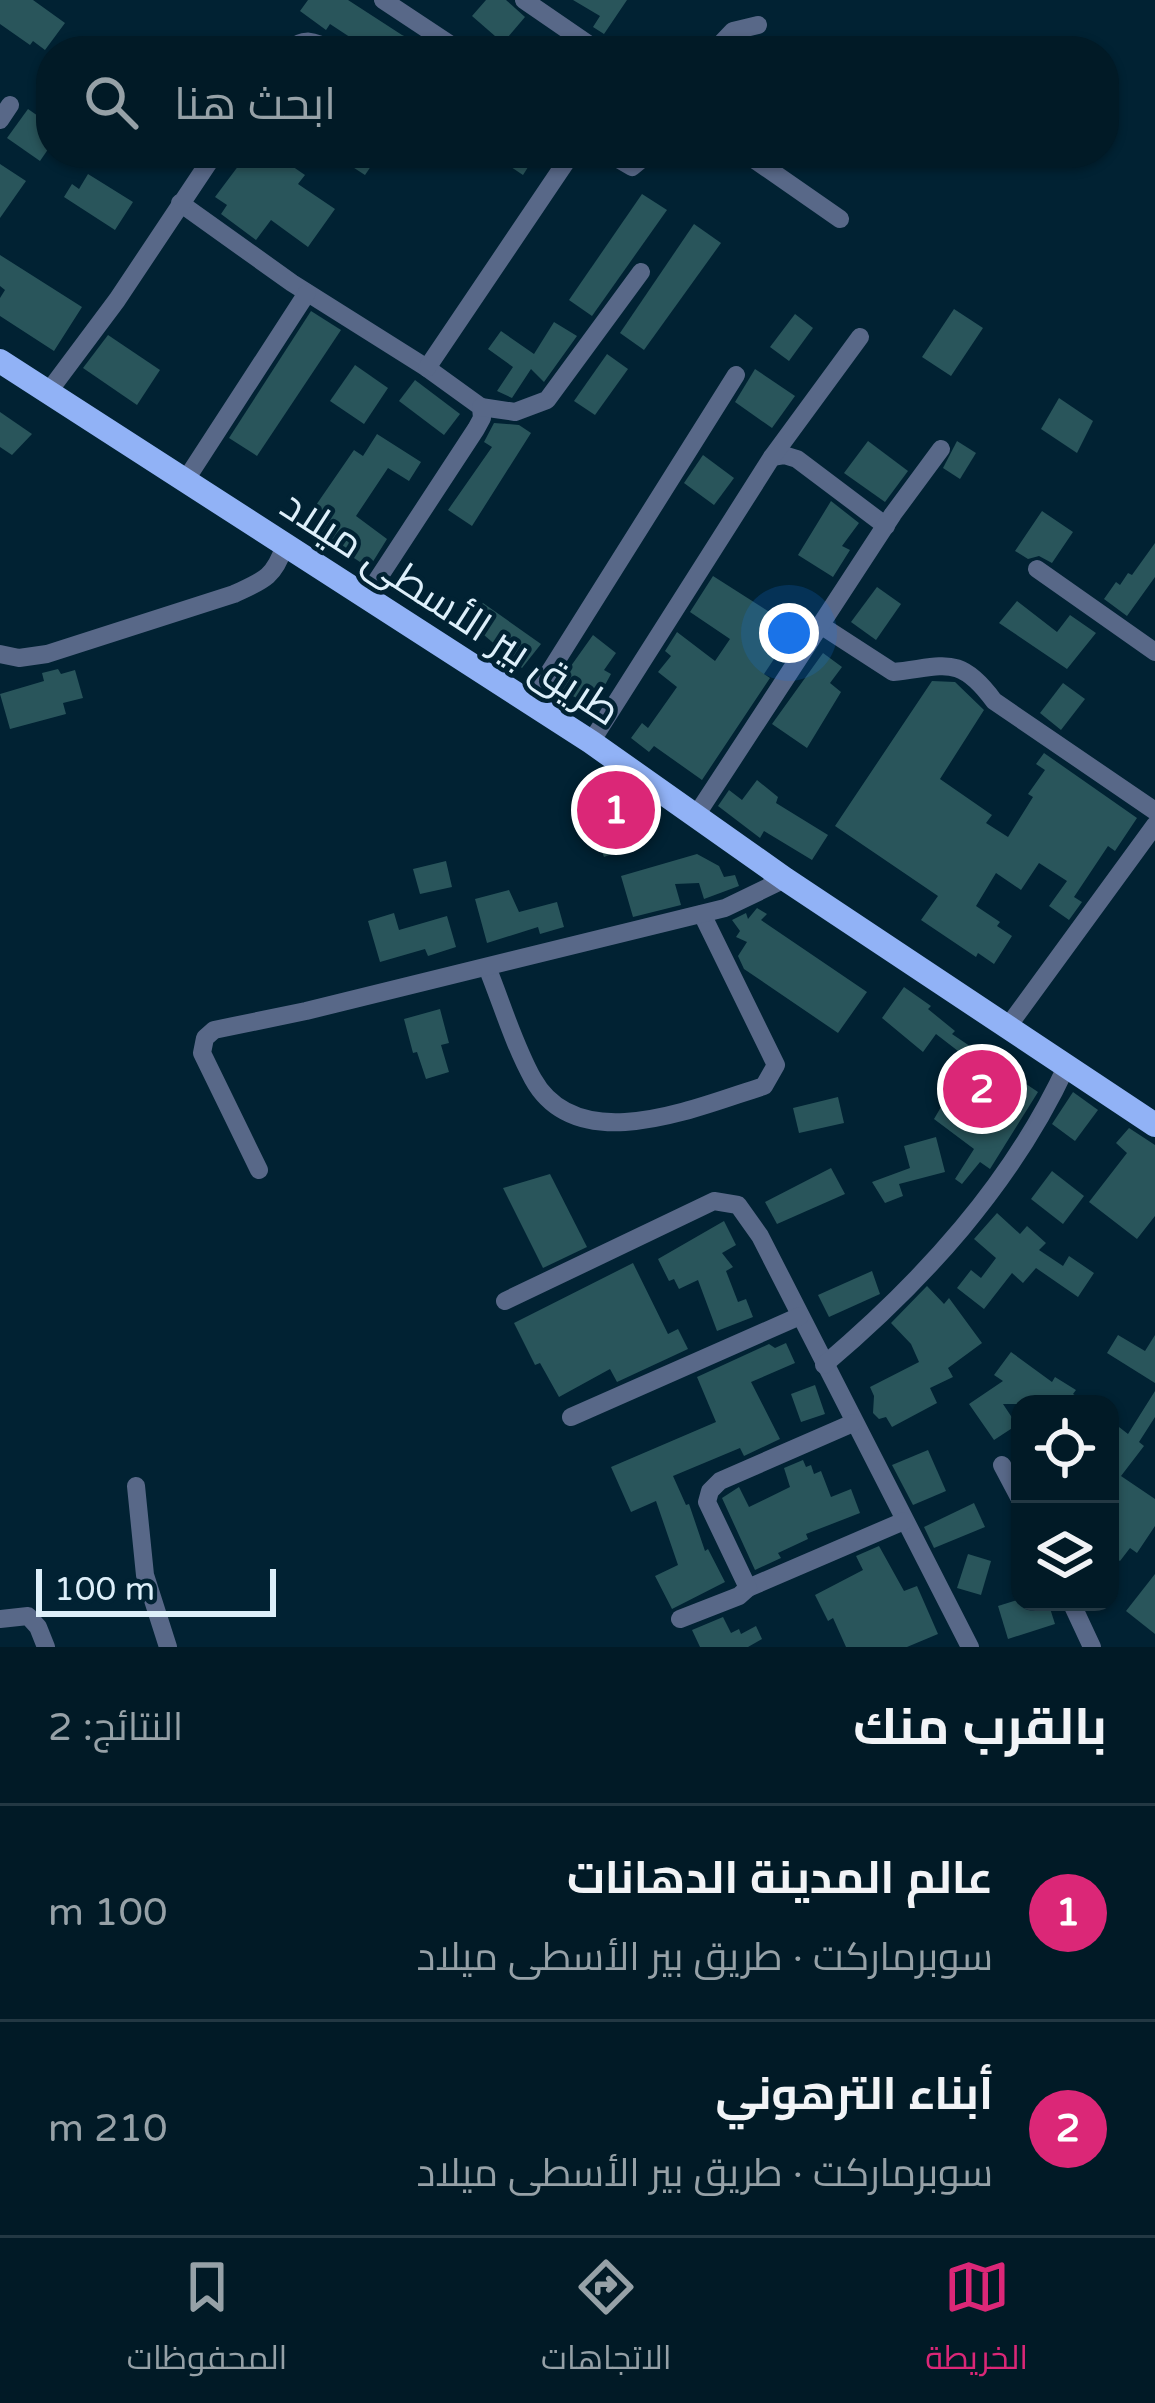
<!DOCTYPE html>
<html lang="ar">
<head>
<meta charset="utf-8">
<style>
  body { margin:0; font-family:"Varela Round",Cairo,sans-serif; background:#0f2732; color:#f1f3f6; direction:rtl }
  .controls { position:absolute; right:36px; bottom:36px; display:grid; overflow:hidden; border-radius:24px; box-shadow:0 3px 9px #0004 }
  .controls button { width:108px; height:108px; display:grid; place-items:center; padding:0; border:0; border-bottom:3px solid #233843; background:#011a26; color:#f1f3f6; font:60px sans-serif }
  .scale { position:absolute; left:36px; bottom:30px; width:240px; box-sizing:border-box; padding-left:12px; border:6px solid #ddeffa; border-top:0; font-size:33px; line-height:42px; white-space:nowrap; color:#ddeffa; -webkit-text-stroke:9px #012233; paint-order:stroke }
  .you { position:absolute; left:789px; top:633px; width:42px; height:42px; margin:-30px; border:9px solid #fff; border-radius:50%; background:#1a73e8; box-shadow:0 0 0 18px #1a73e833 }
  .badge { display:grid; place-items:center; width:78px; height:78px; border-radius:50%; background:#db2777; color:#fff; font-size:39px; font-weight:700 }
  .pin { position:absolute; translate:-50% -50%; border:6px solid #fff; box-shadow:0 3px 12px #0006 }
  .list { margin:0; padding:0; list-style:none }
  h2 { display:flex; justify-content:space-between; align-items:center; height:156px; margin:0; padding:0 48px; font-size:51px }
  h2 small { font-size:39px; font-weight:400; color:#96a1a7 }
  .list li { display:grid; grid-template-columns:78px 1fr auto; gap:36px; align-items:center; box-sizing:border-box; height:216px; padding:0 48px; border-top:3px solid #233843 }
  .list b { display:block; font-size:45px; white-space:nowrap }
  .list p { margin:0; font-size:39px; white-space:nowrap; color:#96a1a7 }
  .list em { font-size:39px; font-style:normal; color:#96a1a7 }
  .icon { flex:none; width:66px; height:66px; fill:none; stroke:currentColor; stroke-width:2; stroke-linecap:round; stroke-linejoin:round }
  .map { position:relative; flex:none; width:1155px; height:1647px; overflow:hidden; direction:ltr }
  .search { position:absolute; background:#011a26; box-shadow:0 3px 9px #0004; left:36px; right:36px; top:36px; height:132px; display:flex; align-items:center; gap:30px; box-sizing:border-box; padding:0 42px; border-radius:48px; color:#96a1a7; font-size:45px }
  .sheet { height:588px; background:#011a26 }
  nav { display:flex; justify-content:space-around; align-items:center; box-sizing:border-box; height:168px; border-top:3px solid #233843; background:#011a26; font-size:33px; color:#96a1a7 }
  nav a { display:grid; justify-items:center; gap:6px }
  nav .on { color:#db2777 }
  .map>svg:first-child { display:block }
  .building { fill:#29555b }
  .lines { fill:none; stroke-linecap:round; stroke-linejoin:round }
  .minor { stroke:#586888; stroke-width:18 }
  .major { stroke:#91b2f6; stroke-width:24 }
  .labels { text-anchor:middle; stroke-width:9; stroke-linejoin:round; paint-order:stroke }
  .street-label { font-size:42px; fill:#ddeffa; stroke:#012233 }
</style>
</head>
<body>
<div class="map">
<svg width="1155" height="1647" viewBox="0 0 1155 1647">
  <rect width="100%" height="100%" fill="#012233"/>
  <g class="building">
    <path d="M0,0H33L65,23L45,50L33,41L30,45L0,24Z"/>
    <path d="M308,0H348L402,35L436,51H371L330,24L326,30L300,11Z"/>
    <path d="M486,0H506L525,17L503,43L472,16Z"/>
    <path d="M573,0H627L604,34L593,27L600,16Z"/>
    <path d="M28,109L51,125V145L40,161L7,138Z"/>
    <path d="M248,153H297L289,164L305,175L298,184L335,209L308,247L271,220L256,240L221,214L227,205L215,197Z"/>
    <path d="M331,153H380L365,175Z"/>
    <path d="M490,153H537L523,175Z"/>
    <path d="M0,164L26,181L0,218Z"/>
    <path d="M88,174L133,202L115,230L64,197L72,184L79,189Z"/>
    <path d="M642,194L667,210L592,316L569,300Z"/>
    <path d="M694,224L721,243L644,350L620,333Z"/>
    <path d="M0,255L82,307L54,351L0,316V298L5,290L0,286Z"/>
    <path d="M954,309L983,328L951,376L922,357Z"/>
    <path d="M311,311L341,330L257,456L229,438Z"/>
    <path d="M795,314L813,328L789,361L770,347Z"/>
    <path d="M554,322L577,336L544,382L531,369L512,398L497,391L513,367L488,349L501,331L534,354Z"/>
    <path d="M108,335L160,370L137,405L83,368Z"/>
    <path d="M607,354L628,369L595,415L574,401Z"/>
    <path d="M355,365L388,388L364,424L330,401Z"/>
    <path d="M755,369L795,396L772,428L735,402Z"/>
    <path d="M415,380L460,414L444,435L399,401Z"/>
    <path d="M1059,398L1093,421L1077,453L1041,429Z"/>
    <path d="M0,412L32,434L12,455L0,447Z"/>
    <path d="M494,423L519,425L531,433L472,526L448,510L492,447L484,442Z"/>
    <path d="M377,434L421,462L409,481L388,468L356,516L387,539L369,568L303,524L354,450L363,456Z"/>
    <path d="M868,441L908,471L885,502L844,473Z"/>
    <path d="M957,441L976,453L960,479L943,468Z"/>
    <path d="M703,455L734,478L714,505L684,483Z"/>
    <path d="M831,501L859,523L842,546L850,550L833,577L798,555Z"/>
    <path d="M1042,511L1073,532L1052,563L1039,556L1028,559L1015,551Z"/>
    <path d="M1155,543V577L1127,616L1104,599L1116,582L1120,585L1128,573L1132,575Z"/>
    <path d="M713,576L782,620L773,633L786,641L764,674L770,678L702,780L654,746L649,752L631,738L642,723L648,728L677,687L658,672L671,656L665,651L677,632L715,661L730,639L690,612Z"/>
    <path d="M877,587L901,604L876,640L851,622Z"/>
    <path d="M1017,601L1057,632L1070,615L1096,633L1067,669L999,623Z"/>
    <path d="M483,603L541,644L522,668L469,622Z"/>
    <path d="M593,635L616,653L604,670L611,674L593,707L556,687Z"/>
    <path d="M823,653L842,667L830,683L841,692L807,748L772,724Z"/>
    <path d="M58,669L61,674L75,670L83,698L63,703L66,714L10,729L0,694L44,681L42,673Z"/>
    <path d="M932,681L955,682L984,710L940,779L992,815L986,823L1008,837L1033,797L1028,794L1045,770L1036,764L1044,753L1137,818L1115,851L1108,846L1074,897L1082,902L1069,920L1049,906L1067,881L1039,863L1021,890L996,873L976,906L1000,922L997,926L1012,936L994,964L978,953L976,957L921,920L938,896L835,826Z"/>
    <path d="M1063,683L1085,699L1061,730L1040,713Z"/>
    <path d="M757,780L778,797L776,803L828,835L812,860L764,831L760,838L718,806L729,790L742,800Z"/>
    <path d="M604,807L641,831L643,842L604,857L587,812Z"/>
    <path d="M697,854L719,866L724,877L735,875L739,886L704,899L699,883L675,884L681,905L633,917L621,876Z"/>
    <path d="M446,861L452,887L420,894L413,869Z"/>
    <path d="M509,890L519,912L557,902L564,927L540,934L538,927L487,943L475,899Z"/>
    <path d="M757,908L767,914L761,920L867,992L838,1033L744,969L738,956L747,942L736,937L740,931L732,920L746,913L748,919Z"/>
    <path d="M394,913L399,930L447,916L456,947L428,956L425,949L380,962L368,921Z"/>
    <path d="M904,987L931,1006L928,1009L955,1031L952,1034L1038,1092L990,1169L980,1162L962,1184L955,1179L974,1149L934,1119L954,1085L941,1076L958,1051L936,1034L923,1052L882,1018Z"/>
    <path d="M440,1009L449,1043L441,1045L449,1072L426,1079L417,1052L413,1053L404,1019Z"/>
    <path d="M1073,1092L1098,1110L1075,1141L1052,1124Z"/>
    <path d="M838,1097L844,1123L799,1133L793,1108Z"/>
    <path d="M1129,1128L1155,1145V1216L1137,1239L1089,1202L1127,1153L1116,1143Z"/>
    <path d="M936,1137L945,1172L899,1184L903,1196L885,1203L872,1182L910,1168L904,1146Z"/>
    <path d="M831,1168L845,1194L777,1224L765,1202Z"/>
    <path d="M1052,1171L1084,1196L1063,1224L1031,1199Z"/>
    <path d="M550,1174L587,1247L543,1268L503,1188Z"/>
    <path d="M997,1213L1020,1234L1027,1226L1046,1243L1039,1250L1063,1266L1069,1256L1094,1273L1078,1297L1036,1268L1023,1283L1012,1273L984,1309L957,1288L971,1270L981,1278L996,1258L974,1239Z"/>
    <path d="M724,1221L736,1245L722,1253L733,1267L726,1271L738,1302L746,1299L753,1317L717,1331L698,1280L679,1289L674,1279L669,1281L658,1259Z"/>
    <path d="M633,1263L668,1334L678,1329L688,1349L617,1382L610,1369L559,1397L540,1363L535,1365L514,1323Z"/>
    <path d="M872,1271L880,1294L829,1317L818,1295Z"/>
    <path d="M927,1286L944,1304L949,1298L982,1343L948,1368L953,1377L930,1388L937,1403L892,1427L886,1417L879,1419L873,1413L874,1396L870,1387L919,1362L911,1344L891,1323Z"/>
    <path d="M1118,1335L1145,1351L1155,1335V1383L1107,1353Z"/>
    <path d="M786,1343L795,1363L751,1382L780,1439L744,1456L740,1448L673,1476L686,1505L689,1504L705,1551L708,1549L725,1582L672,1609L655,1576L678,1565L656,1501L631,1512L611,1467L716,1422L697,1377L769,1344L775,1348Z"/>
    <path d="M1011,1352L1052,1382L1055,1377L1076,1390L1073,1394L1089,1404H1003L1017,1425L994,1440L969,1404L1003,1381L994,1375Z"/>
    <path d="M815,1385L825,1414L801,1422L791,1394Z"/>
    <path d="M1155,1391V1417L1139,1442L1144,1446L1121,1476L1155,1499V1526L1137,1553L1130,1548L1120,1561L1110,1554V1420L1128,1434Z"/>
    <path d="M928,1450L946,1491L913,1505L892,1465Z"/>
    <path d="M803,1460L806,1467L811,1465L814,1474L821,1471L831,1497L851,1489L860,1513L806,1534L808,1539L778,1553L781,1558L755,1570L722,1498L739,1487L749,1507L790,1487L784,1468Z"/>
    <path d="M974,1503L985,1527L934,1548L924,1527Z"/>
    <path d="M879,1546L904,1591L917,1586L938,1634L907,1647H846L833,1618L828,1621L815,1595L863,1570L856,1556Z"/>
    <path d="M968,1554L991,1561L981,1595L957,1588Z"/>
    <path d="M1155,1574V1634L1126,1611Z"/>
    <path d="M1020,1599L1048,1602L1055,1624L1008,1639L998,1606Z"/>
    <path d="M723,1617L731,1633L739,1629L741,1634L756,1626L762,1639L748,1647H700L692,1630Z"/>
  </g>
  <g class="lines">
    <g class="minor">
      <path d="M383,0L460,51"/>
      <path d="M524,0L588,44"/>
      <path d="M287,51C304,37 314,40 332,51"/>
      <path d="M714,51L733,31L758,25"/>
      <path d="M0,120L10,105"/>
      <path d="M608,153L632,167L649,153"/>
      <path d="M745,153L840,219"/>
      <path d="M180,203L292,283L427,368L481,407L482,418L476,429L366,597"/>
      <path d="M427,368L572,153"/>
      <path d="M49,391L117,300L215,153"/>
      <path d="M481,407L515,412L547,400L641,272"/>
      <path d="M772,457L784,455L797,459L886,526"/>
      <path d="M185,481L307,293"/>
      <path d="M1037,569L1155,652"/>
      <path d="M822,626L893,672C944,667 959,653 994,701L1155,811"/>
      <path d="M0,654L19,658L47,654L234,594C262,581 274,578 284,547"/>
      <path d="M530,703L736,375"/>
      <path d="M591,742L772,457L860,337"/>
      <path d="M695,817L893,514L941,449"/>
      <path d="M487,967C502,1004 514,1045 533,1079C578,1160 699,1106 764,1086L776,1065L702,914"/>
      <path d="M1009,1025L1155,825"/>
      <path d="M259,1170L202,1053L205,1038L214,1030L306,1011L725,908L785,879"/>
      <path d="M505,1301L714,1201L738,1205L760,1236L970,1647"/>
      <path d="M824,1365C923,1281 1012,1184 1067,1065"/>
      <path d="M571,1417L800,1316"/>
      <path d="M1002,1465L1020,1499"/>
      <path d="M136,1486L145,1575L168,1647"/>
      <path d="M748,1588L904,1521"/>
      <path d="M1071,1602L1092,1647"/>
      <path d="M0,1619L28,1616L38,1627L46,1647"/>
      <path d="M680,1619L739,1596L748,1588L707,1502L710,1491L720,1481L853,1423"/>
    </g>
    <path class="major" d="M0,361L591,742L785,879L1155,1125"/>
  </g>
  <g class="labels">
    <g class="street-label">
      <text transform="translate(451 607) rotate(33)" y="15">طريق بير الأسطى ميلاد</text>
    </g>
  </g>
</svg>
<div class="controls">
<button><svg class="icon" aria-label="locate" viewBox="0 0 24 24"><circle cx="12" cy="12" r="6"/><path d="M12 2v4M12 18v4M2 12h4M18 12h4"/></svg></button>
<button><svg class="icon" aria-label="layers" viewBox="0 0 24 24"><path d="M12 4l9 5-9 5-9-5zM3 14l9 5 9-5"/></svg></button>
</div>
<div class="scale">100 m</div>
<div class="you"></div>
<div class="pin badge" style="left:616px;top:810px">1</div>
<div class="pin badge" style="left:982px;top:1089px">2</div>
<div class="search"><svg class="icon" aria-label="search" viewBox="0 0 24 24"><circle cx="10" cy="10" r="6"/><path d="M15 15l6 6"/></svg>ابحث هنا</div>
</div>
<section class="sheet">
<h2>بالقرب منك<small>النتائج: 2</small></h2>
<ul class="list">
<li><span class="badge">1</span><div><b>عالم المدينة الدهانات</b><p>سوبرماركت · طريق بير الأسطى ميلاد</p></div><em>100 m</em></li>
<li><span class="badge">2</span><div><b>أبناء الترهوني</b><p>سوبرماركت · طريق بير الأسطى ميلاد</p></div><em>210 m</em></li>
</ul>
</section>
<nav>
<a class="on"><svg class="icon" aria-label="map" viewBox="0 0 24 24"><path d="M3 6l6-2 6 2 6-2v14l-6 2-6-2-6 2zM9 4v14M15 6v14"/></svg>الخريطة</a>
<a><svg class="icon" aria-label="directions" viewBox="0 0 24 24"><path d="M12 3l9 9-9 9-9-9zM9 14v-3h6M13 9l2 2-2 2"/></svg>الاتجاهات</a>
<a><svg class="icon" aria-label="saved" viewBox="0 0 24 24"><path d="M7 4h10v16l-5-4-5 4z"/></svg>المحفوظات</a>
</nav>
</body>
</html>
